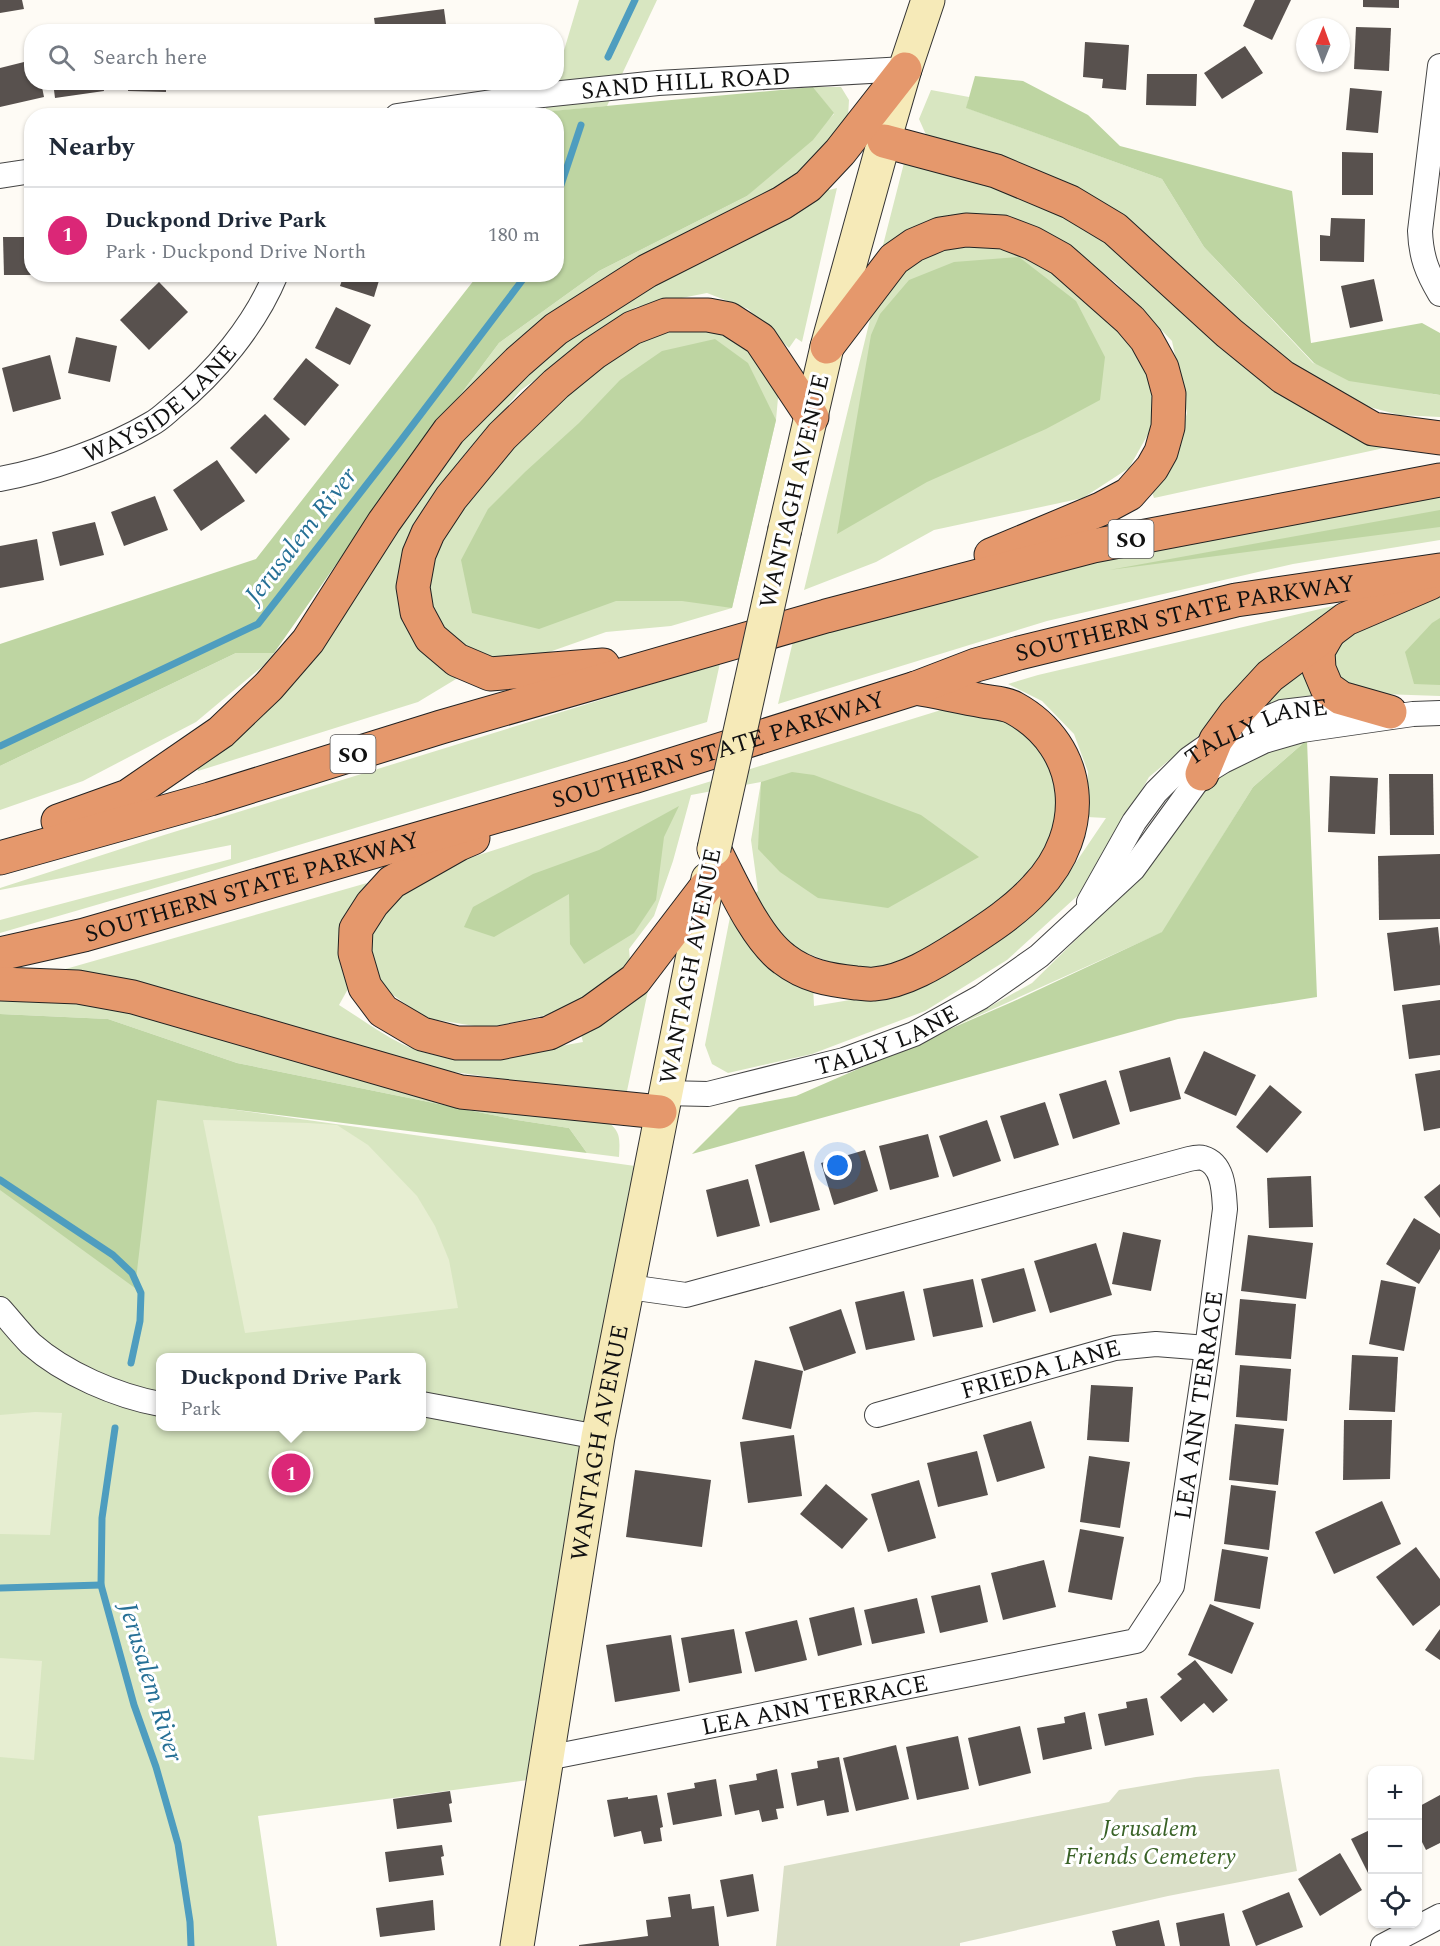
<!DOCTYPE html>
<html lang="en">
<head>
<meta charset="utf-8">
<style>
  body { margin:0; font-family:Spectral,serif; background:#f2f2f3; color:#1f2937 }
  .controls { position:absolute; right:18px; bottom:18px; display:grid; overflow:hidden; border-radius:12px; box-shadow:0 2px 4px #0004 }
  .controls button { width:54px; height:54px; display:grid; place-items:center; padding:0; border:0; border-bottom:2px solid #e0e1e3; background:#fff; color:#1f2937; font:30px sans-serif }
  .compass { position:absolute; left:1296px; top:18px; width:54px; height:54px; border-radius:50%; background:#fff; box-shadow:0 2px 4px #0004; rotate:1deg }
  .you { position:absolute; left:838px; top:1166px; width:21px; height:21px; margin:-15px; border:4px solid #fff; border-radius:50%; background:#1a73e8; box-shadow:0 0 0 9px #1a73e833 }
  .badge { display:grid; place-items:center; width:39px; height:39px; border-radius:50%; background:#db2777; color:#fff; font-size:20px; font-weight:700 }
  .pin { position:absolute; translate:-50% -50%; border:3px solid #fff; box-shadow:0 2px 6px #0006 }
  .popup { position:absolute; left:156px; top:1353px; width:270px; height:78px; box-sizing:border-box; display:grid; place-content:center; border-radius:12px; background:#fff; filter:drop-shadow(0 2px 4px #0005); font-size:20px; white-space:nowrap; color:#747a83 }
  .popup b { font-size:22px; color:#1f2937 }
  .popup::after { content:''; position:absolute; left:50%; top:100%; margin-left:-12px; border:12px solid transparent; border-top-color:#fff }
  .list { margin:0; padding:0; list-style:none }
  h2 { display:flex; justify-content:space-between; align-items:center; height:78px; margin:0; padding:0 24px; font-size:26px }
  h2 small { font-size:20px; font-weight:400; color:#747a83 }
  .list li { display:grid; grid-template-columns:39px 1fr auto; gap:18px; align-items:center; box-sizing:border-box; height:96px; padding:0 24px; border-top:2px solid #e0e1e3 }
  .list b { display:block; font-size:22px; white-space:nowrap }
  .list p { margin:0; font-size:20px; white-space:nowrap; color:#747a83 }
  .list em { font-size:20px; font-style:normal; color:#747a83 }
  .icon { flex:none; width:33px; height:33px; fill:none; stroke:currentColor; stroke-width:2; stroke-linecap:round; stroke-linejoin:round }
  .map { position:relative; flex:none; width:1440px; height:1946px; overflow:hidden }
  .search { position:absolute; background:#fff; box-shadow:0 2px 4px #0004; left:24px; top:24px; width:540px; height:66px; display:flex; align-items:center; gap:15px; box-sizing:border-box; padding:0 21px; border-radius:24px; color:#747a83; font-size:22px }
  .panel { position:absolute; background:#fff; box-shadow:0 2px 4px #0004; left:24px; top:108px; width:540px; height:174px; border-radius:24px }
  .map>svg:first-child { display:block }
  .green { fill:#d8e6c1; fill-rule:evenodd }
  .forest { fill:#bed5a2 }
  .cemetery { fill:#dadfc7 }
  .pitch { fill:#e7eed2 }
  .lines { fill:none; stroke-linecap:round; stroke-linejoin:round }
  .stream { stroke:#4e9dbf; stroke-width:7 }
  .building { fill:#58514e }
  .minor-casing { stroke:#444; stroke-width:26 }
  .secondary-casing { stroke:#333; stroke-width:35 }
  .motorway-casing { stroke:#222; stroke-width:35 }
  .minor { stroke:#fff; stroke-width:24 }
  .secondary { stroke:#f6eab8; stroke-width:33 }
  .motorway { stroke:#e5986c; stroke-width:33 }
  .secondary-bridge-casing { stroke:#333; stroke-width:35; stroke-linecap:butt }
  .secondary-bridge { stroke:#f6eab8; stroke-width:33 }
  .labels { text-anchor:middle; stroke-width:6; stroke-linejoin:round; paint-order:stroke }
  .shield { fill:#fff; stroke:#585858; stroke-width:1.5 }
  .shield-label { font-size:22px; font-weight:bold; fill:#111 }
  .street-label { font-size:24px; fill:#111; stroke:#fff }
  .park-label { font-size:24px; font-style:italic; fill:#396227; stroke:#fff }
  .water-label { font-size:26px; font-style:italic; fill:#267096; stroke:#fff }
</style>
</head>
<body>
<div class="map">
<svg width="1440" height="1946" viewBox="0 0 1440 1946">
  <rect width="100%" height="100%" fill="#fefbf5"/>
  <g class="green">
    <path d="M579,0H657L607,106L545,112L554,83L556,82L557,74Z"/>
    <path d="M813,87H841L849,100L848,117L799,173L723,218L605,277L496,360L372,513L499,343L599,271L747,196L834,114Z"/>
    <path d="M931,90L969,97L967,108L1162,179L1204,247L1313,363L1433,394L1440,395V417L1399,415L1340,399L1298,374L1140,234L927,137L919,119Z"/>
    <path d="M904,163L1019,189L1084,221L1385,440L1384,448L1154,498L1152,492L1173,461L1187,413L1172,341L1116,283L1047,232L968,214L903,232L882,249Z"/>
    <path d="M829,181V190L837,188L802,342L796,338L789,348L748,309L707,293L636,307L521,390L455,467L404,559L461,676L418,702L198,771L196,762L442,462L513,379L627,295Z"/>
    <path d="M1000,240L1081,285L1136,344L1152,386L1151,429L1129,468L1083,498L934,530L876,562L804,590L876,295L897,268L943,246Z"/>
    <path d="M664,322L724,323L758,349L779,387L776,420L732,608L671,626L606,632L538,656L495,662L454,642L426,604L424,563L505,448L596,363Z"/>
    <path d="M1440,488V540L1293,564L1047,621L778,704L793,641L1025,572Z"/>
    <path d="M1440,597V696L1353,693L1333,682L1329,643L1423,600Z"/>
    <path d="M1350,602L1284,643L1203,732L1149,777L1086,888L1007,960L925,1011L812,1054L728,1073L712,1064L705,1045L730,917L736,924L813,985L814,1006L898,992L988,946L1062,883L1106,818L1087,817L1088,772L1074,734L1042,701L1008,684L1038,675Z"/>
    <path d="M236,653H274L263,666L196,722L83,781L0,810V766Z"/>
    <path d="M1305,659L1319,695L1298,697L1258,709Z"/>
    <path d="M720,663L707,722L189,878L0,933V920L231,859V845L0,890V888L161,836Z"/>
    <path d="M954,706L1026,724L1058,771L1061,826L1044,865L984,916L895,968L854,971L798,950L770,927L752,896L758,891L751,840L761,782L691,795L673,861L654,916L629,949L630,961L606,984L560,1012L487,1028L425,1018L382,987L369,940L384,900L423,873L634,805Z"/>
    <path d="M1307,740L1253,787L1163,932L951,1028L1032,983L1094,922L1214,780L1258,754Z"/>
    <path d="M367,883L340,929L339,960L348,989L339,1005C360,1018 380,1033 402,1044C457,1071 525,1052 583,1042L580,1031L650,981L627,1091L621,1096L447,1071L201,999L62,970Z"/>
    <path d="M22,999L129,1007L604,1119C621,1131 620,1137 619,1157L587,1153L569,1128L517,1120L237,1063L108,1019L0,1014V1001Z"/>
    <path d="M0,1088L143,1097L635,1166L528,1780L258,1816L277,1946H0ZM160,1358H422V1426H160Z"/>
  </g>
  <g class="forest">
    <path d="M975,76L1023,81L1088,115L1120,146L1292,191L1311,343L1422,323L1440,333V395L1349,381L1314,363L1204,247L1162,179L966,108Z"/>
    <path d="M813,87L834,113L813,140L747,196L599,271L499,343L372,513L274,653H236L0,766V644L256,559L478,275L556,274V116L508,115Z"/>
    <path d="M1019,257L1076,301L1105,357L1100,400L1046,429L927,482L837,534L871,335L880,314L909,280L954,262Z"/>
    <path d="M715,339L748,363L776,420L732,608L682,601H616L539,629L472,613L461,560L488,509L525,472L579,423L620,380L662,351Z"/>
    <path d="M1440,510V527L1109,570Z"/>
    <path d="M1440,618V685L1414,684L1405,652L1432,623Z"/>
    <path d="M1307,740L1317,997L1178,1019L692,1154L739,1107L796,1096L1012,1002L1162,932L1253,787Z"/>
    <path d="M792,772L814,775L921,815L979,857L888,908L818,898L780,872L758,849L761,782Z"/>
    <path d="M679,806L664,837L656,900L634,933L584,964L570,944L569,894L494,937L464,927L473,907L533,874L599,850Z"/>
    <path d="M0,1014L108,1019L237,1063L517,1120L569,1128L587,1153L157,1100L135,1288L0,1190Z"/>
  </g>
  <path class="cemetery" d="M1279,1769L1297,1871L1168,1896L960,1943V1946H776L784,1866L1109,1802L1119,1790L1196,1777Z"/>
  <g class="pitch">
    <path d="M203,1120L308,1123L337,1125L368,1145L417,1196L435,1226L449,1260L458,1308L245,1333Z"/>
    <path d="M35,1412L62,1413L50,1535L0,1534V1415Z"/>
    <path d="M0,1658L42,1661L34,1760L0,1757Z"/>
  </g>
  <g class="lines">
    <g class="stream">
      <path d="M608,57L635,0"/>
      <path d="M556,200L581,125"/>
      <path d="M0,746L258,624L399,443L527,274"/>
      <path d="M0,1180L113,1255L132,1273L141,1293L140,1321L131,1363"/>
      <path d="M115,1428L102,1518L101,1585L134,1705L156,1767L178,1844L190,1922L191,1946"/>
      <path d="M0,1588L101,1585"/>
    </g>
  </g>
  <g class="building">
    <path d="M0,0H22L24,9L0,13Z"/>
    <path d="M1255,0H1291L1272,40L1243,26Z"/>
    <path d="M1363,0H1399V8L1363,7Z"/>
    <path d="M444,9L447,32H376L374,18Z"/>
    <path d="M1356,27L1391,28L1389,71L1354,69Z"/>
    <path d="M1085,42L1129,45L1126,90L1102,88L1103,79L1083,77Z"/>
    <path d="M1245,46L1263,73L1222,99L1204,73Z"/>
    <path d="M32,60V82H41L44,97L0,107V68Z"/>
    <path d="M1147,74H1197L1196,106L1146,105Z"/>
    <path d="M53,82H103L104,91L55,98Z"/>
    <path d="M129,82H166V92L128,91Z"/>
    <path d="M183,82H229V89L183,88Z"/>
    <path d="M1350,88L1382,91L1378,133L1346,130Z"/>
    <path d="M1342,152L1373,153V195H1342Z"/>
    <path d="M1331,218L1365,219L1364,262L1320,261V235L1330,236Z"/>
    <path d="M3,237H32V275H4Z"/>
    <path d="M344,274H381L374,297L340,286Z"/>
    <path d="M1374,279L1383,321L1350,328L1341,286Z"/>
    <path d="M159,282L188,312L149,350L120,320Z"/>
    <path d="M336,307L371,325L350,365L315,348Z"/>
    <path d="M76,337L117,346L110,382L68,373Z"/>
    <path d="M50,355L61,399L13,412L2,368Z"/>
    <path d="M306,358L339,385L305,426L273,399Z"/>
    <path d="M265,414L290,439L256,474L230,448Z"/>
    <path d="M217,460L245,501L201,531L173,490Z"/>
    <path d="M155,496L168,530L124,546L111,512Z"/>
    <path d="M95,522L104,555L60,566L52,532Z"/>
    <path d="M37,539L44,580L0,588V546Z"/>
    <path d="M1389,774H1433L1434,835H1390Z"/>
    <path d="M1330,776L1378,778L1375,834L1328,832Z"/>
    <path d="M1440,854V919L1379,920L1378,856Z"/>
    <path d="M1438,927L1440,946V985L1394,991L1387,933Z"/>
    <path d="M1440,1000V1055L1409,1059L1402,1005Z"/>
    <path d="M1204,1051L1256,1075L1236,1116L1184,1093Z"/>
    <path d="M1170,1057L1181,1099L1130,1112L1119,1071Z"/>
    <path d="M1440,1070V1128L1424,1131L1415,1074Z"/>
    <path d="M1106,1080L1120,1124L1073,1139L1059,1094Z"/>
    <path d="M1270,1085L1302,1112L1267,1153L1236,1127Z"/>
    <path d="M1045,1102L1059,1145L1014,1159L1000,1116Z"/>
    <path d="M987,1120L1001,1161L953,1177L939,1136Z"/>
    <path d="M928,1134L939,1177L890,1190L879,1146Z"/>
    <path d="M865,1150L878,1191L834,1205L821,1163Z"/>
    <path d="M804,1151L820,1210L770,1223L755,1165Z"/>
    <path d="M1311,1176L1313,1227L1269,1228L1267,1178Z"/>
    <path d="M748,1179L760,1226L717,1237L706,1190Z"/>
    <path d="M1440,1184V1218L1424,1197Z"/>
    <path d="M1414,1218L1440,1234V1249L1419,1284L1386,1264Z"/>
    <path d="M1123,1232L1161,1240L1151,1291L1112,1284Z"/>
    <path d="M1248,1235L1313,1243L1306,1299L1241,1291Z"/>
    <path d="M1096,1243L1112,1295L1050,1313L1034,1261Z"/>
    <path d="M1024,1268L1036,1311L993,1323L981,1279Z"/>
    <path d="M973,1279L983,1327L933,1337L923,1289Z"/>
    <path d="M1381,1280L1416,1287L1404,1351L1369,1344Z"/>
    <path d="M904,1291L915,1340L866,1350L855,1302Z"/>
    <path d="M1240,1299L1296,1304L1291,1359L1235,1355Z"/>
    <path d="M841,1309L856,1353L804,1371L789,1327Z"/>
    <path d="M1352,1355L1398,1357L1395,1412L1349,1410Z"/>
    <path d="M755,1360L803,1371L791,1429L742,1419Z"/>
    <path d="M1240,1365L1291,1369L1287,1421L1236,1417Z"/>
    <path d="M1091,1385L1133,1387L1129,1442L1087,1440Z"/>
    <path d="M1344,1420H1392L1390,1479L1343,1480Z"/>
    <path d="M1031,1421L1045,1468L997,1482L983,1435Z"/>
    <path d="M1235,1424L1284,1429L1278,1485L1229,1480Z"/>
    <path d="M794,1435L802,1496L748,1503L740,1442Z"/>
    <path d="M977,1451L988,1495L938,1507L927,1463Z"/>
    <path d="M1089,1456L1130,1462L1120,1528L1080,1522Z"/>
    <path d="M635,1470L711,1480L702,1547L626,1537Z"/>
    <path d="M919,1480L936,1538L888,1552L871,1494Z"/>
    <path d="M826,1484L868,1519L842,1549L800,1514Z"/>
    <path d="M1231,1485L1276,1491L1269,1550L1224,1544Z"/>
    <path d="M1382,1501L1401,1544L1334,1574L1315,1532Z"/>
    <path d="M1080,1529L1124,1537L1112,1600L1068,1592Z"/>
    <path d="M1416,1547L1440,1579V1605L1413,1626L1376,1577Z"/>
    <path d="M1222,1549L1268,1557L1260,1609L1214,1601Z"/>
    <path d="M1044,1560L1056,1607L1003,1620L991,1573Z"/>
    <path d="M980,1585L988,1622L940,1633L931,1596Z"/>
    <path d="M917,1598L925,1633L872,1644L864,1610Z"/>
    <path d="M1210,1604L1254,1623L1232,1674L1188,1655Z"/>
    <path d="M854,1607L862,1645L818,1656L809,1618Z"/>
    <path d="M797,1620L807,1660L755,1672L745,1632Z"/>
    <path d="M734,1629L742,1673L689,1683L681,1638Z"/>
    <path d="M1440,1629V1660L1425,1650Z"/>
    <path d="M671,1635L680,1691L615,1702L606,1645Z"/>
    <path d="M1195,1660L1228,1700L1213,1713L1204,1703L1181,1722L1160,1697L1182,1679L1177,1674Z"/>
    <path d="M1147,1698L1154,1735L1105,1746L1098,1714L1127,1708L1126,1702Z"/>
    <path d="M1085,1712L1092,1749L1043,1760L1037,1728L1065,1723L1064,1717Z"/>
    <path d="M1020,1726L1031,1773L979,1786L968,1738Z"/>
    <path d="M958,1736L969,1789L917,1800L906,1747Z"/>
    <path d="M896,1745L909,1799L856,1811L843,1758Z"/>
    <path d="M839,1757L849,1812L827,1816L824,1800L797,1806L791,1773L818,1768L817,1761Z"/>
    <path d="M777,1769L784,1808L776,1809L778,1819L762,1822L759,1810L735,1815L729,1785L757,1780L756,1774Z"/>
    <path d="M716,1779L722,1816L673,1825L667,1793L695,1788L694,1783Z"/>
    <path d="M450,1791L452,1803L449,1804L452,1822L397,1829L393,1799Z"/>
    <path d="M657,1795L663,1827L660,1828L662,1841L644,1844L641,1831L614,1837L607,1800L628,1797V1799Z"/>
    <path d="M1440,1795V1843L1426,1850L1418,1834V1807Z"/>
    <path d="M1372,1829V1881L1351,1839Z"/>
    <path d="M442,1845L444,1856L441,1857L444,1875L389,1882L385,1852Z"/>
    <path d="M1340,1853L1362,1890L1320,1916L1298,1879Z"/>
    <path d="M753,1874L759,1911L727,1917L720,1880Z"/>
    <path d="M1289,1892L1303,1927L1256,1946L1242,1911Z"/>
    <path d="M690,1894L692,1909L714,1906L719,1946H579V1945L648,1936L646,1920L671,1917L668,1897Z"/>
    <path d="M433,1900L435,1930L380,1937L376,1908Z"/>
    <path d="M1224,1913L1230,1946H1180L1176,1923Z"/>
    <path d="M1159,1920L1165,1946H1116L1112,1931Z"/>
  </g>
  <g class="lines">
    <defs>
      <g id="minor">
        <path d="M1440,66L1420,231C1421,257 1427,272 1440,294"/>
        <path id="s1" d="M397,116L533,96L658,83L905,69"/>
        <path d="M0,176L32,171"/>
        <path id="s2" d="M0,479C48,470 109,449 151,424C159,420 166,413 173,407C215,373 255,325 276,274"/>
        <path id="s3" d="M1089,902L1134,822L1156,792L1189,759L1216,740L1282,712L1324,707L1357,710"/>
        <path id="s4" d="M664,1093L708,1094L844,1060L914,1034L981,997L1039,956L1133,869L1202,774L1223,761L1264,741L1302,730L1413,714L1440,713"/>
        <path d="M0,1309C10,1320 20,1333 31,1344C65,1374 117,1396 160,1404"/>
        <path d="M422,1404L598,1437"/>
        <path id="s5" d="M877,1415L1115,1348L1156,1344L1207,1348"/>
        <path id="s6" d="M547,1758L1136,1641L1172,1586L1206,1357L1225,1209C1224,1192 1224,1164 1203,1158C1200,1157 1193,1158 1189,1159L686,1295L629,1287"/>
        <path d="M1383,1946L1440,1916"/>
      </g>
      <g id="secondary">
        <path d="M785,529L827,347L884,141L905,69L928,0"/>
        <path id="s7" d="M517,1946L598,1437L708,879"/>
      </g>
      <g id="motorway">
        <path d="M884,141L996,171L1070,202L1115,229L1229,333L1283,377L1373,429L1440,438"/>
        <path d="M827,347L894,259L914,245L940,234L966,230L1003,232L1032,243L1061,259L1130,320L1146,339L1162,368L1169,394L1168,427L1161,452L1152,468L1129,494L1101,509L991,555"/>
        <path d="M1329,632L1318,651L1319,669L1327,688L1341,698L1390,712"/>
        <path d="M603,665L490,674L457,660L431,638L417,612L413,587L419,554L428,533L451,498L502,436L556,384L594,353L632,328L666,315H708L729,319L760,339L812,417"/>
        <path d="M1202,774L1216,740L1235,714L1270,676L1346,619L1430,583"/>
        <path d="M58,821L128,796L221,732L269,686L308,641L384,522L449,431L518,362L556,329L647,271L782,203L808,186L840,152L905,69"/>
        <path d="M473,838L459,844L392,882L372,904L356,929L355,953L365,987L383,1011L422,1034L457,1043H499L549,1033L591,1012L635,980L706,887"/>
        <path d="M714,849C731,881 755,938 784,959C806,976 829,980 856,983C862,983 868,985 874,984C904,982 936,962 961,946C987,929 1014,912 1036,888C1090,832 1085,747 1014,708C1005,703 993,703 983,701C961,697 938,692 916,688"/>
        <path d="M0,858L210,799L441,727L826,616L1093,546L1440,480"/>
        <path id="s8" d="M0,954L84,935L633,777L916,688L976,665L1019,653L1236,600L1440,570"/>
        <path d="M0,984L78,987L133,997L461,1092L660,1112"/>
      </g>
    </defs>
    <use href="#minor" class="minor-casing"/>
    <use href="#secondary" class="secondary-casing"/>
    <use href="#motorway" class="motorway-casing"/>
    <use href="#minor" class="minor"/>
    <use href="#secondary" class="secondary"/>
    <use href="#motorway" class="motorway"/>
    <defs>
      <path id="secondary-bridge" d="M714,849L785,529"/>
    </defs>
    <use href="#secondary-bridge" class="secondary-bridge-casing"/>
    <use href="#secondary-bridge" class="secondary-bridge"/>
  </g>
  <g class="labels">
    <g class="shield">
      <rect x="1108.5" y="520" width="45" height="38" rx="4.5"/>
      <rect x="330.5" y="735" width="45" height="38" rx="4.5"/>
    </g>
    <g class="shield-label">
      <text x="1131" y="547">SO</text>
      <text x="353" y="762">SO</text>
    </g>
    <g class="street-label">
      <text dy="8" stroke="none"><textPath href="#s1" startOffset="291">SAND HILL ROAD</textPath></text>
      <text dy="8" stroke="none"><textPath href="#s2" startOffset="180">WAYSIDE LANE</textPath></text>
      <text transform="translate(794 491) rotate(-77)" y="8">WANTAGH AVENUE</text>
      <text dy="8" stroke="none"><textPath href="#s8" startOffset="1233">SOUTHERN STATE PARKWAY</textPath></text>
      <text dy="8" stroke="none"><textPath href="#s3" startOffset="250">TALLY LANE</textPath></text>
      <text dy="8" stroke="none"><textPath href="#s8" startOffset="747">SOUTHERN STATE PARKWAY</textPath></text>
      <text dy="8" stroke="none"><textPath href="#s8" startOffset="261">SOUTHERN STATE PARKWAY</textPath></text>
      <text transform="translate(690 966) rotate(-79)" y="8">WANTAGH AVENUE</text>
      <text dy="8" stroke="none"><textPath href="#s4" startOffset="231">TALLY LANE</textPath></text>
      <text dy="8" stroke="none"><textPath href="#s5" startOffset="170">FRIEDA LANE</textPath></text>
      <text dy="8" stroke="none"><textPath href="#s6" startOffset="849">LEA ANN TERRACE</textPath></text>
      <text dy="8" stroke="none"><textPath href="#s7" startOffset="510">WANTAGH AVENUE</textPath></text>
      <text dy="8" stroke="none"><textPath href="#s6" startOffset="273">LEA ANN TERRACE</textPath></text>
    </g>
    <g class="park-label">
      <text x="1150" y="1836">Jerusalem<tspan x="1150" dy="28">Friends Cemetery</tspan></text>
    </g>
    <g class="water-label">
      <text transform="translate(300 535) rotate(-52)" y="9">Jerusalem River</text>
      <text transform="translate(152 1682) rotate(73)" y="9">Jerusalem River</text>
    </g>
  </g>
</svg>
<div class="controls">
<button>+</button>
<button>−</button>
<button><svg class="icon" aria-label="locate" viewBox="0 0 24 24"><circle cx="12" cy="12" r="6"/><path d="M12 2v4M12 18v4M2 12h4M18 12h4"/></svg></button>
</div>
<svg class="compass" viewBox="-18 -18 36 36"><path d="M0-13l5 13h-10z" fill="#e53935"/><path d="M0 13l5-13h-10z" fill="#747a83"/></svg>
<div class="you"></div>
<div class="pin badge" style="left:291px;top:1473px">1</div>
<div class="popup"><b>Duckpond Drive Park</b>Park</div>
<div class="search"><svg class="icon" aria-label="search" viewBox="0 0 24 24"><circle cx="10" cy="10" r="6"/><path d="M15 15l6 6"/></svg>Search here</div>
<section class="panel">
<h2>Nearby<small></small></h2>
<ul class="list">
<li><span class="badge">1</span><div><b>Duckpond Drive Park</b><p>Park · Duckpond Drive North</p></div><em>180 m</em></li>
</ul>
</section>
</div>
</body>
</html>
